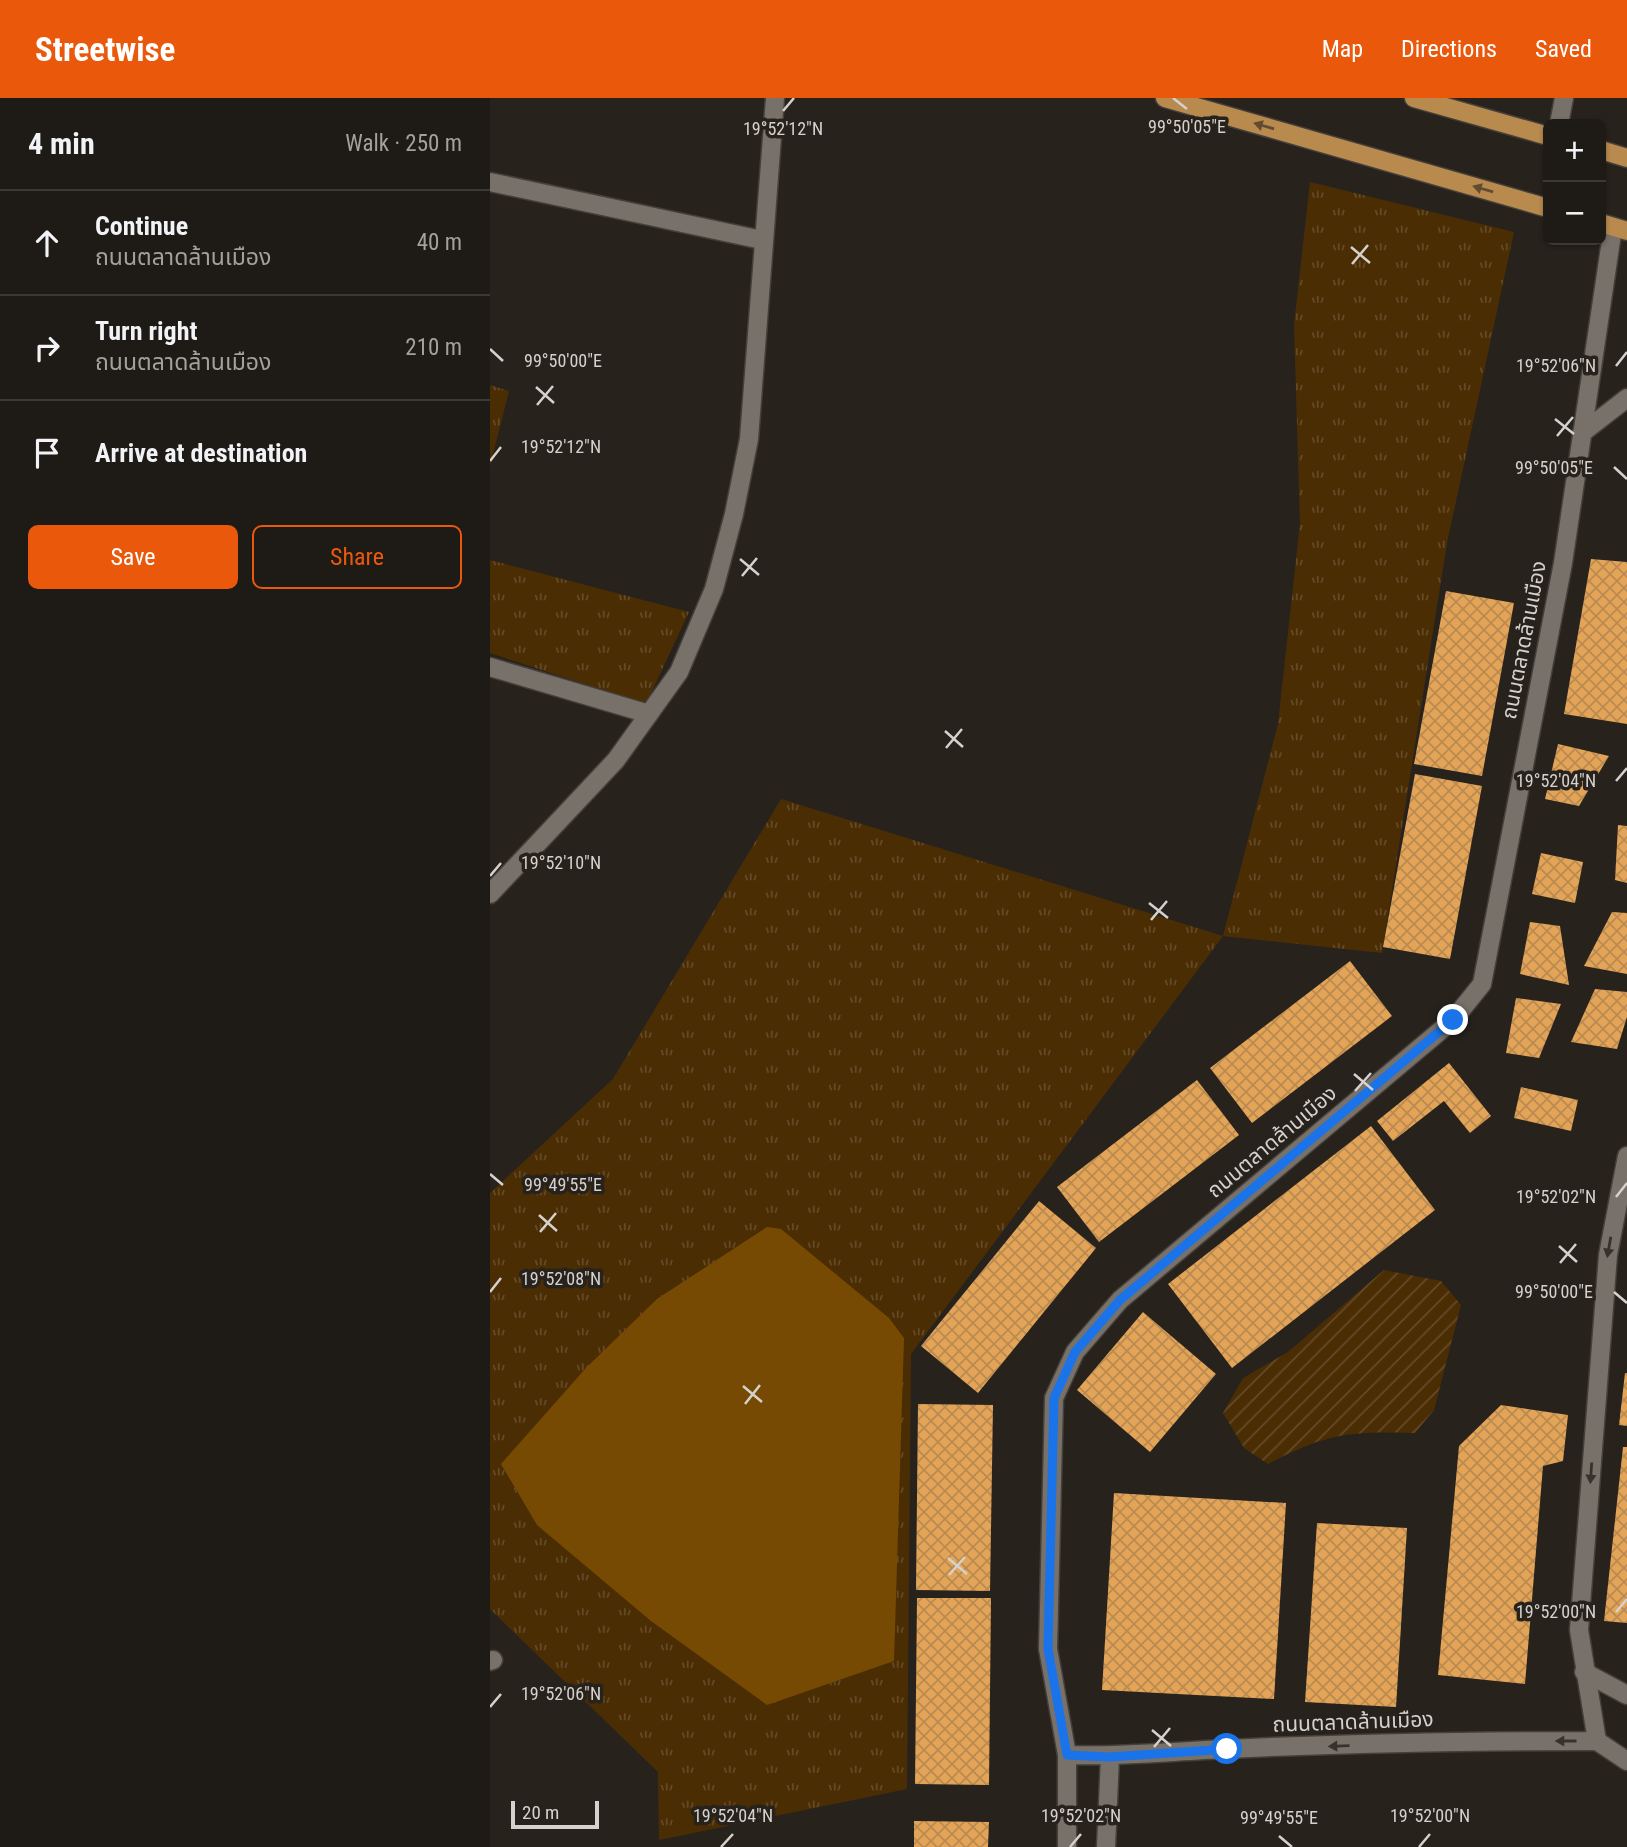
<!DOCTYPE html>
<html lang="en">
<head>
<meta charset="utf-8">
<style>
  body { margin:0; font-family:"Roboto Condensed","Noto Sans Thai",sans-serif; background:#2b2722; color:#f1f3f6 }
  .controls { position:absolute; right:21px; top:21px; display:grid; overflow:hidden; border-radius:10px; box-shadow:0 2px 5px #0004 }
  .controls button { width:63px; height:63px; display:grid; place-items:center; padding:0; border:0; border-bottom:2px solid #3c3834; background:#1e1a15; color:#f1f3f6; font:35px sans-serif }
  .scale { position:absolute; left:21px; bottom:18px; width:88px; box-sizing:border-box; padding-left:7px; border:4px solid #d5d1cd; border-top:0; font-size:19px; line-height:24px; white-space:nowrap; color:#d5d1cd; -webkit-text-stroke:5px #28221c; paint-order:stroke }
  .stop { position:absolute; width:21px; height:21px; margin:-16px; border:5px solid #1a73e8; border-radius:50%; background:#fff }
  .stop.end { background:#1a73e8; border-color:#fff; box-shadow:0 2px 7px #0008 }
  .list { margin:0; padding:0; list-style:none }
  h2 { display:flex; justify-content:space-between; align-items:center; height:91px; margin:0; padding:0 28px; font-size:30px }
  h2 small { font-size:23px; font-weight:400; color:#a1a1a0 }
  .list li { display:grid; grid-template-columns:46px 1fr auto; gap:21px; align-items:center; box-sizing:border-box; height:105px; padding:0 28px; border-top:2px solid #3c3834 }
  .list b { display:block; font-size:26px; white-space:nowrap }
  .list p { margin:0; font-size:23px; white-space:nowrap; color:#a1a1a0 }
  .list em { font-size:23px; font-style:normal; color:#a1a1a0 }
  .actions { display:flex; gap:14px; padding:21px 28px }
  .actions a { flex:1; padding:16px 0; border:2px solid #ea580c; border-radius:10px; text-align:center; font-size:24px; color:#ea580c }
  .actions .main { background:#ea580c; color:#fff }
  .icon { flex:none; width:38px; height:38px; fill:none; stroke:currentColor; stroke-width:2; stroke-linecap:round; stroke-linejoin:round }
  .map { position:relative; flex:none; width:1137px; height:1749px; overflow:hidden }
  header { display:flex; align-items:center; gap:42px; box-sizing:border-box; height:98px; padding:0 35px; background:#ea580c; color:#fff }
  header strong { font-size:33px }
  nav { display:flex; gap:38px; margin-inline-start:auto; font-size:24px }
  main { display:flex }
  aside { flex:1; background:#1e1a15 }
  .map>svg:first-child { display:block }
  .grass { fill:url(#grass-tufts) }
  .garden { fill:url(#garden-furrows) }
  .water { fill:#774a04 }
  .building { fill:url(#building-cross-hatch) }
  .lines { fill:none; stroke-linecap:round; stroke-linejoin:round }
  .service-casing { stroke:#443f3a; stroke-width:21 }
  .minor-casing { stroke:#443f3a; stroke-width:21 }
  .primary-casing { stroke:#443f3a; stroke-width:21 }
  .service { stroke:#78716a; stroke-width:18 }
  .minor { stroke:#78716a; stroke-width:18 }
  .primary { stroke:#b88a4e; stroke-width:18 }
  .oneway { fill:#624c30 }
  .oneway2 { fill:#38322c }
  .route { stroke:#1a73e8; stroke-width:9 }
  .ticks { fill:none; stroke:#d5d1cd; stroke-width:2.5 }
  .labels { text-anchor:middle; stroke-width:7; stroke-linejoin:round; paint-order:stroke }
  .street-label { font-size:21px; fill:#d5d1cd; stroke:#28221c }
  .ticks-label { font-size:18px; text-anchor:middle; fill:#d5d1cd; stroke:#28221c; stroke-width:7; stroke-linejoin:round; paint-order:stroke }
</style>
</head>
<body>
<header>
<strong>Streetwise</strong>
<nav><a>Map</a><a>Directions</a><a>Saved</a></nav>
</header>
<main>
<aside>
<h2>4 min<small>Walk · 250 m</small></h2>
<ul class="list">
<li><svg class="icon" aria-label="ahead" viewBox="0 0 24 24"><path d="M12 20V5M6 11l6-6 6 6"/></svg><div><b>Continue</b><p>ถนนตลาดล้านเมือง</p></div><em>40 m</em></li>
<li><svg class="icon" aria-label="right" viewBox="0 0 24 24"><path d="M7 20v-9h11M14 6l5 5-5 5"/></svg><div><b>Turn right</b><p>ถนนตลาดล้านเมือง</p></div><em>210 m</em></li>
<li><svg class="icon" aria-label="arrive" viewBox="0 0 24 24"><path d="M6 21V4h12l-3 4 3 4H6"/></svg><div><b>Arrive at destination</b></div></li>
</ul>
<div class="actions"><a class="main">Save</a><a>Share</a></div>
</aside>
<div class="map">
<svg width="1137" height="1749" viewBox="0 0 1137 1749">
  <defs>
    <pattern id="grass-tufts" width="24" height="20" patternUnits="userSpaceOnUse" patternTransform="scale(1.75)"><rect width="24" height="20" fill="#4b2d04"/><path d="M3 7l-1-3M5 7V3M7 7l1-3M15 17l-1-3M17 17v-4M19 17l1-3" fill="none" stroke="#644a27"/></pattern>
    <pattern id="garden-furrows" width="10" height="10" patternUnits="userSpaceOnUse" patternTransform="scale(1.75)"><rect width="10" height="10" fill="#4b2d04"/><path d="M-1 1l2-2M0 10L10 0M9 11l2-2" fill="none" stroke="#644a27"/></pattern>
    <pattern id="building-cross-hatch" width="8" height="8" patternUnits="userSpaceOnUse" patternTransform="scale(1.75)"><rect width="8" height="8" fill="#e3a457"/><path d="M0 0l8 8M0 8l8-8" fill="none" stroke="#ba8b51"/></pattern>
  </defs>
  <rect width="100%" height="100%" fill="#28221c"/>
  <g class="grass">
    <path d="M820,84L1024,134L957,445L892,855L733,838L421,1256L417,1691L169,1742L168,1674L0,1511V1095L123,981L291,701L733,838L788,626L810,425L804,227Z"/>
    <path d="M0,287L19,293L0,368Z"/>
    <path d="M0,462L199,514L156,606L0,555Z"/>
  </g>
  <path class="garden" d="M894,1172L951,1183L971,1207L944,1312L925,1335C859,1333 837,1335 778,1366L754,1350L733,1315L753,1280L798,1254Z"/>
  <path class="water" d="M277,1129L291,1131L399,1220L414,1240L404,1563L277,1607L161,1523L47,1427L11,1366L96,1270L167,1201Z"/>
  <g class="building">
    <path d="M1101,461L1137,464V626L1074,616Z"/>
    <path d="M956,493L1024,505L992,678L924,666Z"/>
    <path d="M1068,646L1119,658L1089,708L1055,701Z"/>
    <path d="M925,676L992,688L960,861L893,849Z"/>
    <path d="M1128,727L1137,728V785L1125,782Z"/>
    <path d="M1051,755L1093,764L1085,805L1042,796Z"/>
    <path d="M1122,814L1137,815V876L1094,868Z"/>
    <path d="M1040,824L1070,828L1079,887L1030,876Z"/>
    <path d="M860,863L902,918L762,1025L720,970Z"/>
    <path d="M1105,891L1137,894V919L1127,951L1081,944Z"/>
    <path d="M1026,900L1071,906L1049,960L1016,955Z"/>
    <path d="M959,965L1001,1018L980,1035L954,1003L903,1043L887,1023Z"/>
    <path d="M707,982L749,1037L609,1144L567,1089Z"/>
    <path d="M1031,989L1088,1002L1081,1033L1024,1020Z"/>
    <path d="M881,1028L945,1112L742,1270L678,1186Z"/>
    <path d="M549,1103L606,1150L488,1295L431,1248Z"/>
    <path d="M653,1214L726,1276L660,1354L587,1292Z"/>
    <path d="M1135,1275H1137V1328L1129,1327Z"/>
    <path d="M428,1306L503,1307L500,1493L426,1492Z"/>
    <path d="M1011,1307L1078,1317L1073,1363L1053,1368L1035,1586L948,1577L969,1348Z"/>
    <path d="M1133,1349H1137V1525L1114,1523Z"/>
    <path d="M624,1395L796,1405L784,1601L612,1592Z"/>
    <path d="M827,1425L917,1430L906,1609L815,1604Z"/>
    <path d="M427,1500H501L499,1687L425,1686Z"/>
    <path d="M424,1723L499,1724L498,1749H424Z"/>
  </g>
  <g class="lines">
    <defs>
      <g id="service">
        <path d="M1069,26L1074,0"/>
        <path d="M1123,129L1073,465L992,886L963,922L630,1202L585,1254L564,1300L558,1551L577,1657C631,1659 684,1653 738,1651C861,1645 984,1643 1107,1643L1089,1532L1118,1157L1137,1058"/>
        <path d="M1092,335L1137,300"/>
        <path d="M1094,1574L1137,1597"/>
        <path d="M1107,1643L1137,1663"/>
        <path d="M577,1749V1657"/>
        <path d="M616,1749L620,1659"/>
      </g>
      <g id="minor">
        <path d="M0,84L272,142"/>
        <path d="M0,569L159,616"/>
        <path d="M0,796L126,662L189,574L224,491L244,416L259,341L285,0"/>
        <path d="M0,1563L3,1562"/>
      </g>
      <g id="primary">
        <path d="M675,0L1058,110"/>
        <path d="M924,0L1058,38"/>
        <path d="M1111,52L1137,60"/>
        <path d="M1111,125L1137,133"/>
      </g>
    </defs>
    <use href="#service" class="service-casing"/>
    <use href="#minor" class="minor-casing"/>
    <use href="#primary" class="primary-casing"/>
    <use href="#service" class="service"/>
    <use href="#minor" class="minor"/>
    <use href="#primary" class="primary"/>
  </g>
  <defs><path id="oneway-solid" d="M-6-.8H1V-3.2L6.5 0L1 3.2V.8H-6Z" transform="scale(1.75)"/></defs>
  <g class="oneway">
    <use href="#oneway-solid" transform="translate(774 28) rotate(-164)"/>
    <use href="#oneway-solid" transform="translate(993 91) rotate(-164)"/>
  </g>
  <g class="oneway2">
    <use href="#oneway-solid" transform="translate(1119 1149) rotate(100)"/>
    <use href="#oneway-solid" transform="translate(1101 1375) rotate(94)"/>
    <use href="#oneway-solid" transform="translate(1076 1643) rotate(-180)"/>
    <use href="#oneway-solid" transform="translate(849 1648) rotate(178)"/>
  </g>
  <g class="lines">
    <path class="route" d="M737,1651L620,1659L577,1657L558,1551L564,1300L585,1254L630,1202L963,922"/>
  </g>
  <path class="ticks" d="M683,0L697,11M293,13L304,0M861,149L880,165M862,166L878,147M0,251L13,263M1126,268L1137,254M46,289L64,305M47,307L63,288M1065,321L1084,336M1067,338L1083,319M0,363L11,349M1124,369L1137,381M250,461L269,477M252,478L267,460M455,633L473,649M456,650L472,631M1126,683L1137,670M0,778L11,765M659,805L678,820M661,822L677,803M864,976L883,992M865,993L881,975M0,1076L13,1087M1126,1099L1137,1085M49,1117L67,1133M50,1134L66,1115M1069,1148L1087,1164M1070,1165L1086,1146M0,1194L11,1180M1124,1194L1137,1205M253,1288L272,1304M255,1306L270,1287M458,1460L477,1476M459,1477L475,1459M1126,1514L1137,1501M0,1609L11,1596M662,1632L681,1648M664,1649L680,1630M789,1738L802,1749M231,1749L243,1736M580,1749L591,1736M929,1749L940,1736"/>
  <g class="labels">
    <g class="street-label">
      <text transform="translate(1034 542) rotate(-79)" y="7">ถนนตลาดล้านเมือง</text>
      <text transform="translate(782 1044) rotate(-40)" y="7">ถนนตลาดล้านเมือง</text>
      <text transform="translate(863 1624) rotate(-2)" y="7">ถนนตลาดล้านเมือง</text>
    </g>
  </g>
  <g class="ticks-label">
    <text x="697" y="35">99°50'05"E</text>
    <text x="293" y="37">19°52'12"N</text>
    <text x="73" y="269">99°50'00"E</text>
    <text x="1066" y="274">19°52'06"N</text>
    <text x="71" y="355">19°52'12"N</text>
    <text x="1064" y="376">99°50'05"E</text>
    <text x="1066" y="689">19°52'04"N</text>
    <text x="71" y="771">19°52'10"N</text>
    <text x="73" y="1093">99°49'55"E</text>
    <text x="1066" y="1105">19°52'02"N</text>
    <text x="71" y="1187">19°52'08"N</text>
    <text x="1064" y="1200">99°50'00"E</text>
    <text x="1066" y="1520">19°52'00"N</text>
    <text x="71" y="1602">19°52'06"N</text>
    <text x="243" y="1724">19°52'04"N</text>
    <text x="591" y="1724">19°52'02"N</text>
    <text x="940" y="1724">19°52'00"N</text>
    <text x="789" y="1726">99°49'55"E</text>
  </g>
</svg>
<div class="controls">
<button>+</button>
<button>−</button>
</div>
<div class="scale">20 m</div>
<div class="stop" style="left:737px;top:1651px"></div>
<div class="stop end" style="left:963px;top:922px"></div>
</div>
</main>
</body>
</html>
